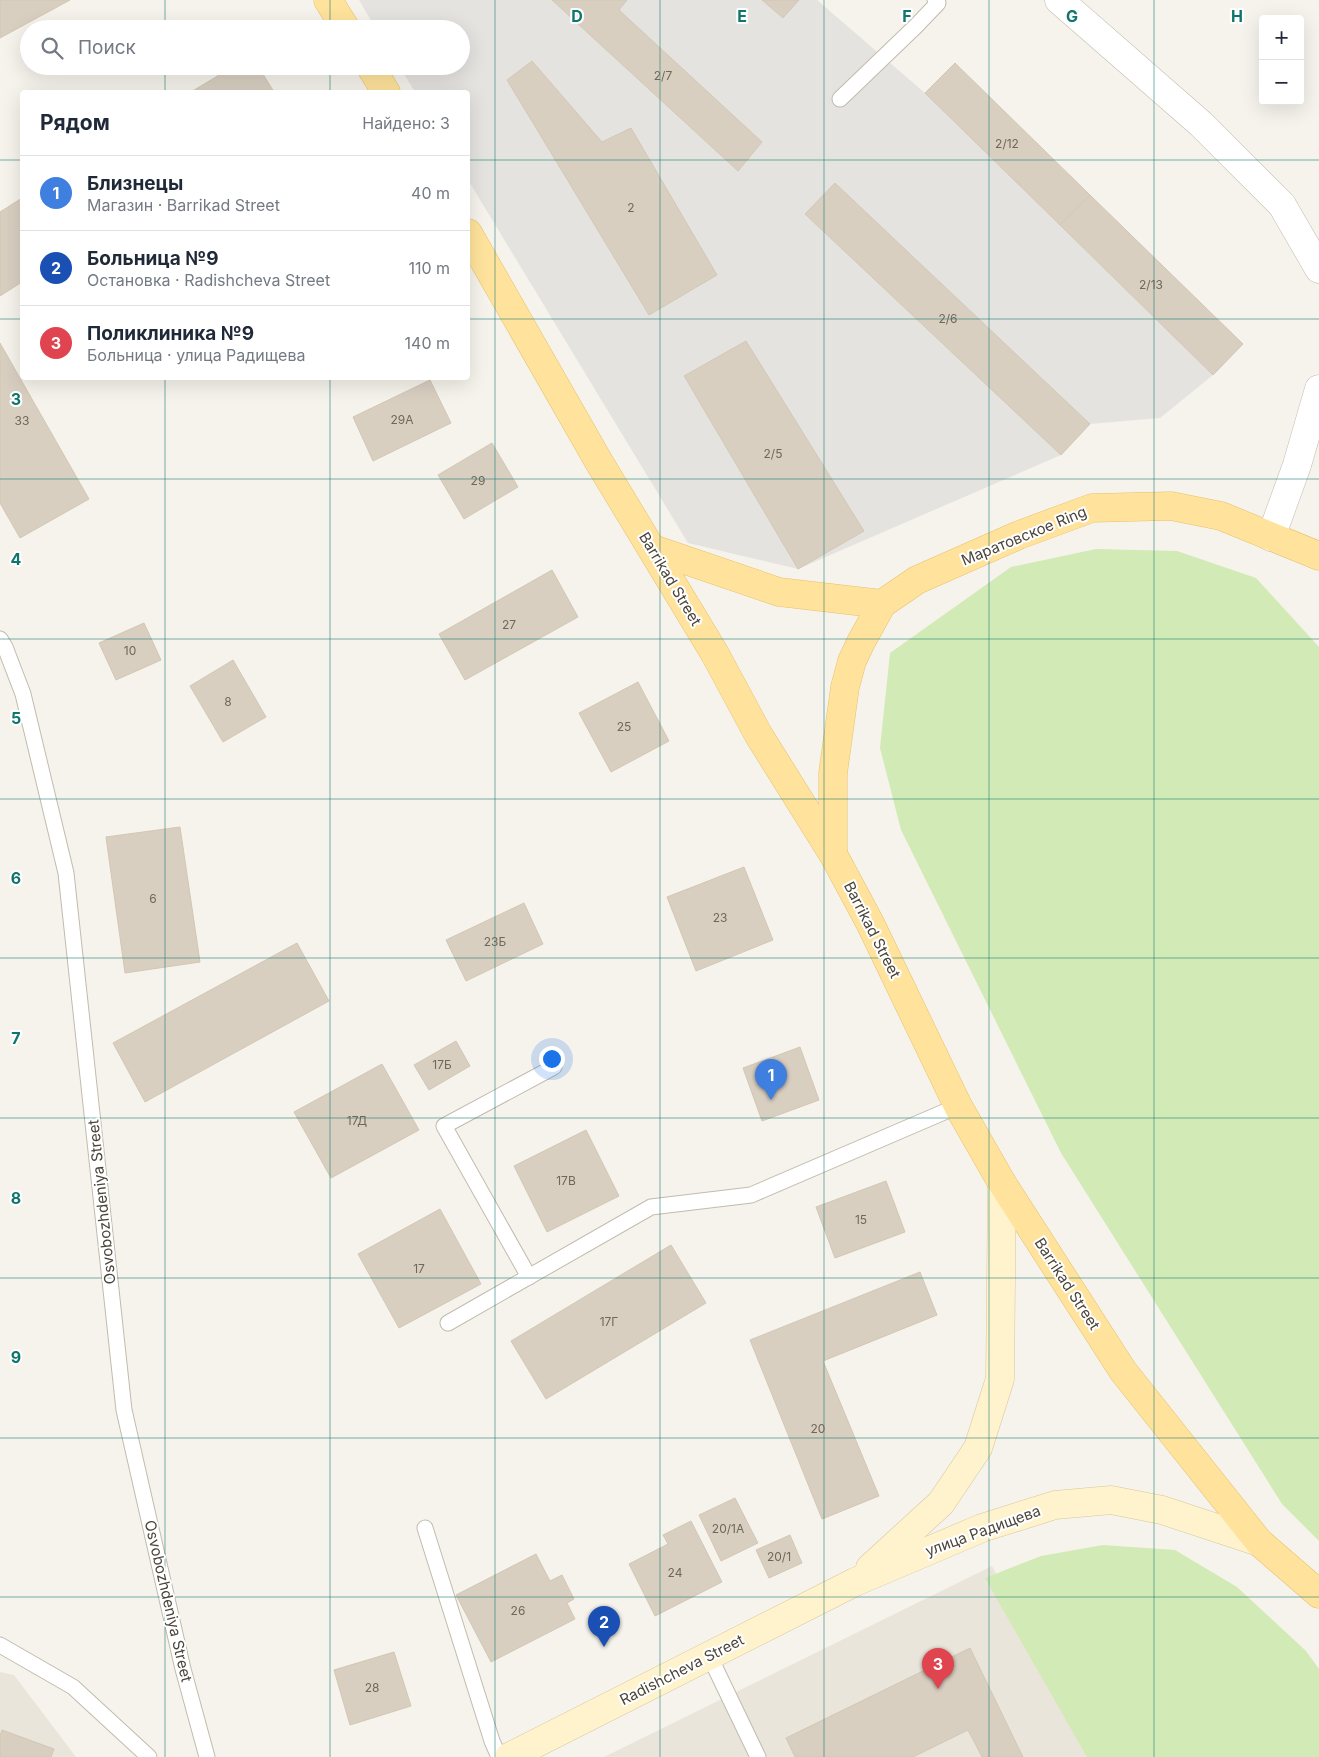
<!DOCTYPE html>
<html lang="ru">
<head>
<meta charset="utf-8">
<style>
  body { margin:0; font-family:Inter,sans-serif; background:#f6f6f7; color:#1f2937 }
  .controls { position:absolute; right:15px; top:15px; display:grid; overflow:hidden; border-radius:5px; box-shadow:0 5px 20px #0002 }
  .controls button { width:45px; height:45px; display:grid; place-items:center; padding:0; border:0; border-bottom:1px solid #e0e1e3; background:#fff; color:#1f2937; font:25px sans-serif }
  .you { position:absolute; left:551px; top:1058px; width:18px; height:18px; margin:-12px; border:4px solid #fff; border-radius:50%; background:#1a73e8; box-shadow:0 0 0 8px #1a73e833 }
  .badge { display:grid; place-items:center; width:32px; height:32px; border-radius:50%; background:#7c3aed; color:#fff; font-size:16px; font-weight:700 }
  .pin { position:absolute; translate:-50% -41px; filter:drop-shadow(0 1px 2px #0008) }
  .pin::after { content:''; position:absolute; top:26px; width:18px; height:15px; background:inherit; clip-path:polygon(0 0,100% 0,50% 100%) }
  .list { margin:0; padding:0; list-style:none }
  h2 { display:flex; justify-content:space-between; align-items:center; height:65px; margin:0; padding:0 20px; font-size:21px }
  h2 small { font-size:16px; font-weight:400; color:#747a83 }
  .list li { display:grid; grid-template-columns:32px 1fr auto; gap:15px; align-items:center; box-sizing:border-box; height:75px; padding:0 20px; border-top:1px solid #e0e1e3 }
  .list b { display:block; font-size:19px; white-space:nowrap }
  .list p { margin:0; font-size:16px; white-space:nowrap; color:#747a83 }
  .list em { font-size:16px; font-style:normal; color:#747a83 }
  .icon { flex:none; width:28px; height:28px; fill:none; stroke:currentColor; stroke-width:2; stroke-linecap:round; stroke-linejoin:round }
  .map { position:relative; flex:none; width:1319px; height:1757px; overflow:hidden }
  .search { position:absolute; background:#fff; box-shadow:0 5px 20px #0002; left:20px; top:20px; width:450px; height:55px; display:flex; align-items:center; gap:12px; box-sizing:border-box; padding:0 18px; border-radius:28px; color:#747a83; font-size:19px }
  .panel { position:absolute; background:#fff; box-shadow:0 5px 20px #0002; left:20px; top:90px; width:450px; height:290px; border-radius:5px }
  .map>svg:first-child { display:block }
  .residential { fill:#eae5da }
  .green { fill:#d2eab5 }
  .parking { fill:#e5e3e0; fill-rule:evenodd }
  .building { fill:#d8cfc1; stroke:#d3c7b4 }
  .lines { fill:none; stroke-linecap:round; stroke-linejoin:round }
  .lane-casing { stroke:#c2bbae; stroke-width:17 }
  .street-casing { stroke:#c2bbae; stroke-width:29 }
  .secondary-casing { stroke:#d6c79b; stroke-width:29 }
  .primary-casing { stroke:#e6c16a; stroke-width:29 }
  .lane { stroke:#fff; stroke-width:15 }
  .street { stroke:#fff; stroke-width:28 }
  .secondary { stroke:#fff3cd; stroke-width:28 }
  .primary { stroke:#ffe39c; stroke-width:28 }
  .grid { fill:none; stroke:#0f766e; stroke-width:1; stroke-opacity:0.55 }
  .labels { text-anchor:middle; stroke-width:4; stroke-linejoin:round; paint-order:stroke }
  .number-label { font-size:12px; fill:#6e675b }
  .street-label { font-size:15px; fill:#4b4439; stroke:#fff }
  .grid-label { font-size:16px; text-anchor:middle; font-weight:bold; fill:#0f766e; stroke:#fff; stroke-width:4; stroke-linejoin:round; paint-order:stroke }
</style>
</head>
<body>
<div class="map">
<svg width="1319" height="1757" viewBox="0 0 1319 1757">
  <rect width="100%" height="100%" fill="#f6f3ec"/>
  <g class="residential">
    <path d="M992,1566L1093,1757H604Z"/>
    <path d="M0,1672L14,1675L76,1757H0Z"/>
  </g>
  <g class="green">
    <path d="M1096,549L1177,551L1256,578L1319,647V1541L1282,1504L1061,1153L901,830L880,748L890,653L1011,567Z"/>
    <path d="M1103,1545L1175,1550L1237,1587L1306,1651L1319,1669V1757H1087L985,1578L1041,1556Z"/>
  </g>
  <path class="parking" d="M359,0H552L738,171L762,142L619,10L627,0H762L783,18L799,0H817L925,93L1213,375L1160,418L1090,424L835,183L806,214L1061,455L798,569L688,543L468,180V92H415L399,66H461V29H376ZM532,61L602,142L631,129L717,275L649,315L507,80ZM746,342L864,531L798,569L684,377Z"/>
  <g class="building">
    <path d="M0,0H70L0,38Z"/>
    <path d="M552,0H627L619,10L762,142L738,171Z"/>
    <path d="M762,0H799L783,18Z"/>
    <path d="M532,61L602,142L631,128L717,275L649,315L507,80Z"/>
    <path d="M955,63L1090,195L1060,225L925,93Z"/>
    <path d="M234,66H258L274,92H191Z"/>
    <path d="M835,183L1090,424L1061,455L805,214Z"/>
    <path d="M1090,195L1243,344L1213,375L1060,225Z"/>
    <path d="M22,198V282L0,296V212Z"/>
    <path d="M746,341L864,531L798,569L684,376Z"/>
    <path d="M0,343L89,499L20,538L0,503Z"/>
    <path d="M430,380L451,423L373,461L353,417Z"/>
    <path d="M492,443L518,487L464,519L438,475Z"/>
    <path d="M552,570L578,617L465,680L439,634Z"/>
    <path d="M144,623L161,660L116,680L99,643Z"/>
    <path d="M233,660L266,717L223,742L190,686Z"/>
    <path d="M638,682L669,741L611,772L579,713Z"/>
    <path d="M180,827L200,962L125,973L106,837Z"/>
    <path d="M744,867L773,940L696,971L667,897Z"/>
    <path d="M524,903L543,944L466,981L446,940Z"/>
    <path d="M297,943L329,1001L145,1102L113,1043Z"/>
    <path d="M456,1041L470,1066L429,1090L414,1065Z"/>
    <path d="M800,1047L819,1100L762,1121L743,1068Z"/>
    <path d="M382,1064L419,1130L331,1178L294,1112Z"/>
    <path d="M586,1130L619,1196L547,1232L514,1166Z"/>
    <path d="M886,1181L905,1232L835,1258L816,1207Z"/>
    <path d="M440,1209L481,1284L399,1328L358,1254Z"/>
    <path d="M671,1245L706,1303L546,1399L511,1341Z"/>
    <path d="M920,1272L937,1315L823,1361L879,1496L822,1519L750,1340Z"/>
    <path d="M735,1498L758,1543L721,1561L699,1515Z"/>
    <path d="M691,1521L722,1582L655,1616L629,1564L668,1544L663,1535Z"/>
    <path d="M790,1535L802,1563L769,1578L756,1550Z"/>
    <path d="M536,1554L550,1581L562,1575L574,1599L567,1603L575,1619L491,1662L456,1595Z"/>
    <path d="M970,1648L1023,1757H982L968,1730L913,1757H795L786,1738Z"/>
    <path d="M394,1652L411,1706L350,1725L334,1670Z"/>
    <path d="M2,1730L54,1749L51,1757H0V1736Z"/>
  </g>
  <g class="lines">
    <defs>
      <g id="lane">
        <path d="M840,99L916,26L938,3L935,0"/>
        <path d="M0,639L5,647L23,694L66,873L124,1410L183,1669L207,1757"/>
        <path d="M529,1277L444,1126L554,1067"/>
        <path d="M448,1323L651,1207L751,1195L958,1106"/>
        <path d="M425,1528L492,1741L499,1757"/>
        <path d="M0,1645L73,1687L149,1757"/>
        <path d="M709,1655L758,1757"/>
      </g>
      <g id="street">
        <path d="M1059,0L1201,124L1282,205L1319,269"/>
        <path d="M1271,537L1297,465L1319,389"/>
      </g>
      <g id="secondary">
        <path d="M870,1568L941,1503L978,1448L1000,1379L1002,1183"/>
        <path d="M509,1757L855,1582L982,1528L1055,1505L1111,1500L1162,1510L1259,1542"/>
      </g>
      <g id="primary">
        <path d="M328,0L346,29"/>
        <path d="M370,66L386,92"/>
        <path d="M468,233L599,462L715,654L758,734L833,854L870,923L958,1106L1002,1183L1123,1371L1259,1542L1319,1594"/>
        <path d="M653,549L779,592L882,604"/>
        <path d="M833,854V773L845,687L852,661L861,642L882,604L917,580L1019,535L1092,508L1171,506L1221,516L1319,556"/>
      </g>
    </defs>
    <use href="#lane" class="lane-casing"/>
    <use href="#street" class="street-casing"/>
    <use href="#secondary" class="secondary-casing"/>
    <use href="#primary" class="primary-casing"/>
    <use href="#lane" class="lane"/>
    <use href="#street" class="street"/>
    <use href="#secondary" class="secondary"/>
    <use href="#primary" class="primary"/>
  </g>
  <path class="grid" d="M165,0V29M330,0V29M495,0V1757M660,0V1757M824,0V1757M989,0V1757M1154,0V1757M165,66V92M330,66V92M0,160H22M468,160H1319M0,319H22M468,319H1319M165,378V1757M330,378V1757M0,479H1319M0,639H1319M0,799H1319M0,958H1319M0,1118H1319M0,1278H1319M0,1438H1319M0,1597H1319"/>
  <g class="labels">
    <g class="number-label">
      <text x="663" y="80">2/7</text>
      <text x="1007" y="148">2/12</text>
      <text x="631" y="212">2</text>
      <text x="1151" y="289">2/13</text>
      <text x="948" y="323">2/6</text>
      <text x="402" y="424">29А</text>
      <text x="22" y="425">33</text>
      <text x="773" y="458">2/5</text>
      <text x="478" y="485">29</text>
      <text x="509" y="629">27</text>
      <text x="130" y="655">10</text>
      <text x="228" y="706">8</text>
      <text x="624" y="731">25</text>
      <text x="153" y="903">6</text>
      <text x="720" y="922">23</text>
      <text x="495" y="946">23Б</text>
      <text x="442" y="1069">17Б</text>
      <text x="357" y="1125">17Д</text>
      <text x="566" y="1185">17В</text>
      <text x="861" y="1224">15</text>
      <text x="419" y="1273">17</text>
      <text x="609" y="1326">17Г</text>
      <text x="818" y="1433">20</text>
      <text x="728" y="1533">20/1А</text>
      <text x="779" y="1561">20/1</text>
      <text x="675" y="1577">24</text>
      <text x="518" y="1615">26</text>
      <text x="372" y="1692">28</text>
    </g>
    <g class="street-label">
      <text transform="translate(1024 536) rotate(-22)" y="5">Маратовское Ring</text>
      <text transform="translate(670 579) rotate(59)" y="5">Barrikad Street</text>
      <text transform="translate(872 930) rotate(63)" y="5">Barrikad Street</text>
      <text transform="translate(102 1202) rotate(-96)" y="5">Osvobozhdeniya Street</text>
      <text transform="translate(1067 1284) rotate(57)" y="5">Barrikad Street</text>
      <text transform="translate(983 1531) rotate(-20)" y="5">улица Радищева</text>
      <text transform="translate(168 1601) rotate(77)" y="5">Osvobozhdeniya Street</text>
      <text transform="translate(682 1670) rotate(-27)" y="5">Radishcheva Street</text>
    </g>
  </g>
  <g class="grid-label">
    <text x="577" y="22">D</text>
    <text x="742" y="22">E</text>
    <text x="907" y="22">F</text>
    <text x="1072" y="22">G</text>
    <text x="1237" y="22">H</text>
    <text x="16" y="405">3</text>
    <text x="16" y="565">4</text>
    <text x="16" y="724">5</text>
    <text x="16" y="884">6</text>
    <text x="16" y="1044">7</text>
    <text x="16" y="1204">8</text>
    <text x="16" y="1363">9</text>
  </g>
</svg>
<div class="controls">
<button>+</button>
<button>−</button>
</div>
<div class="you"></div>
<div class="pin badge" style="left:771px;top:1100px;background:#3f7fe0">1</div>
<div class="pin badge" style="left:604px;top:1647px;background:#1a4fb4">2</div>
<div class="pin badge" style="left:938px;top:1689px;background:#e0444e">3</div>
<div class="search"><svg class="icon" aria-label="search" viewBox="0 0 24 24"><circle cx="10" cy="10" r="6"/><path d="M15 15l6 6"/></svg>Поиск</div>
<section class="panel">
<h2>Рядом<small>Найдено: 3</small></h2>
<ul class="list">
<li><span class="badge" style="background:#3f7fe0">1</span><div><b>Близнецы</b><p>Магазин · Barrikad Street</p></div><em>40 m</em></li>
<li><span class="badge" style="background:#1a4fb4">2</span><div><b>Больница №9</b><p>Остановка · Radishcheva Street</p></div><em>110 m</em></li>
<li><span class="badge" style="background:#e0444e">3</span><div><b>Поликлиника №9</b><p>Больница · улица Радищева</p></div><em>140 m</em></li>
</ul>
</section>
</div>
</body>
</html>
